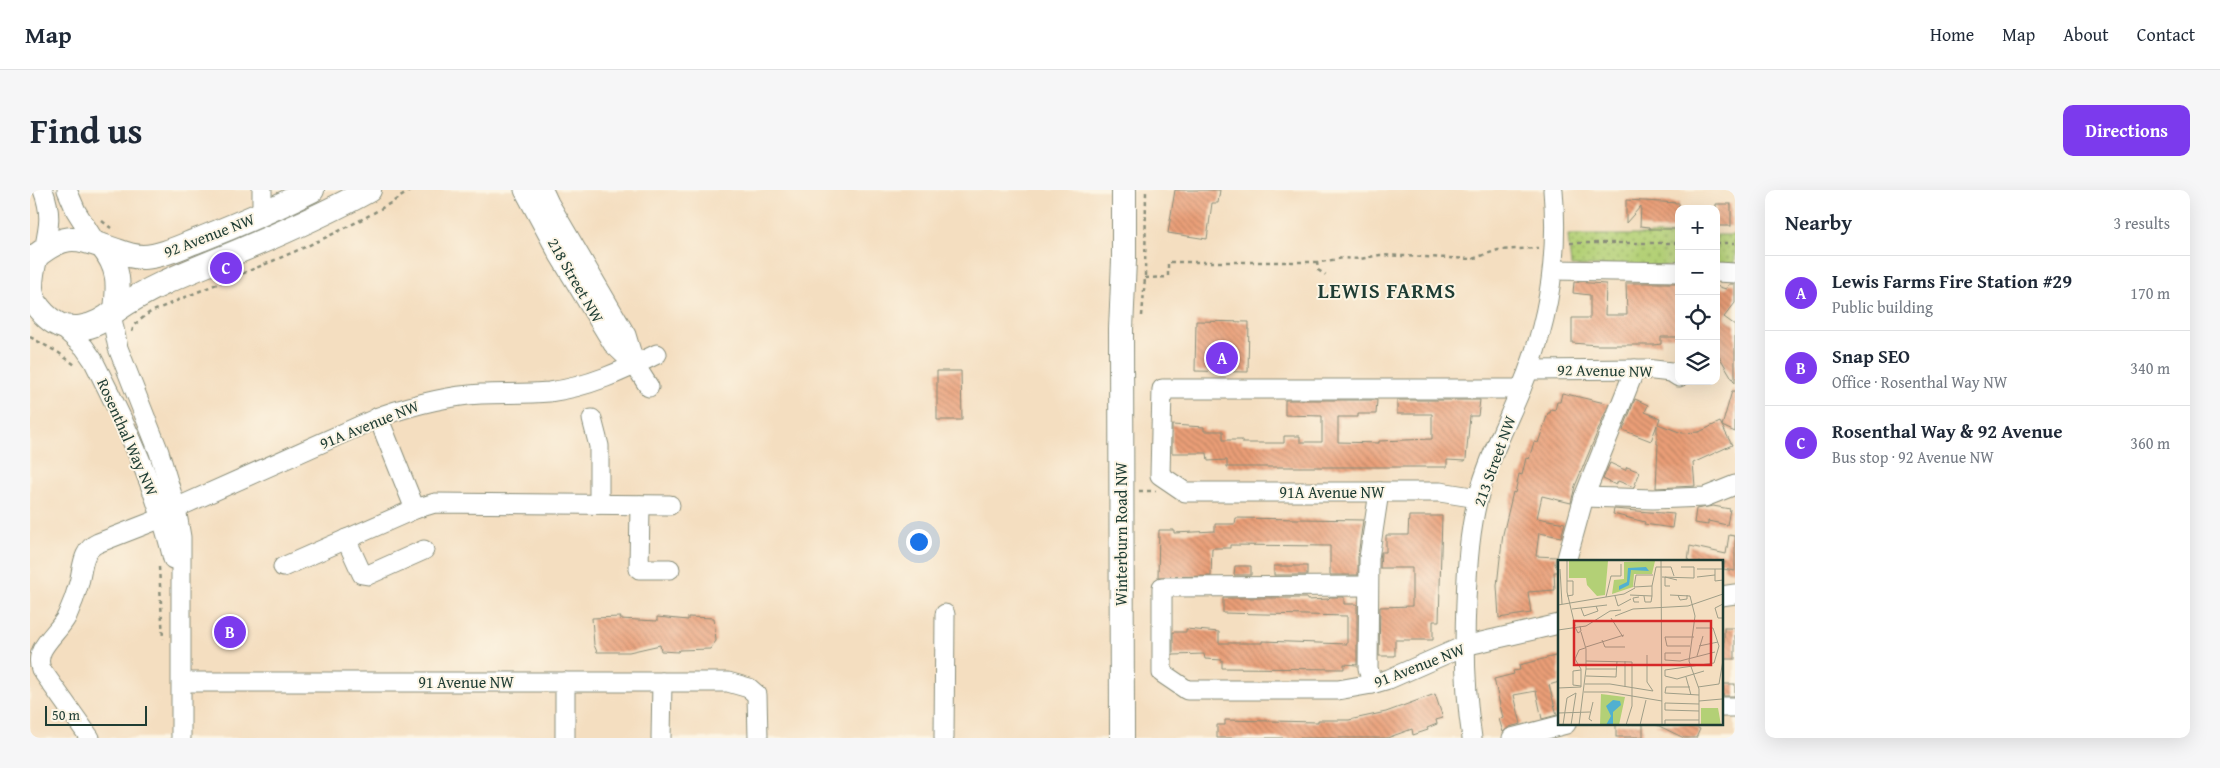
<!DOCTYPE html>
<html lang="en">
<head>
<meta charset="utf-8">
<style>
  body { margin:0; font-family:"Gentium Book Plus",serif; background:#f6f6f7; color:#1f2937 }
  .controls { position:absolute; right:15px; top:15px; display:grid; overflow:hidden; border-radius:10px; box-shadow:0 5px 20px #0002 }
  .controls button { width:45px; height:45px; display:grid; place-items:center; padding:0; border:0; border-bottom:1px solid #e0e1e3; background:#fff; color:#1f2937; font:25px sans-serif }
  .scale { position:absolute; left:15px; bottom:12px; width:102px; box-sizing:border-box; padding-left:5px; border:2px solid #1f3d34; border-top:0; font-size:14px; line-height:18px; white-space:nowrap; color:#1f3d34; -webkit-text-stroke:4px #fcf5e5; paint-order:stroke }
  .you { position:absolute; left:888px; top:351px; width:18px; height:18px; margin:-12px; border:4px solid #fff; border-radius:50%; background:#1a73e8; box-shadow:0 0 0 8px #1a73e833 }
  .badge { display:grid; place-items:center; width:32px; height:32px; border-radius:50%; background:#7c3aed; color:#fff; font-size:16px; font-weight:700 }
  .pin { position:absolute; translate:-50% -50%; border:2px solid #fff; box-shadow:0 1px 5px #0006 }
  .list { margin:0; padding:0; list-style:none }
  h2 { display:flex; justify-content:space-between; align-items:center; height:65px; margin:0; padding:0 20px; font-size:21px }
  h2 small { font-size:16px; font-weight:400; color:#747a83 }
  .list li { display:grid; grid-template-columns:32px 1fr auto; gap:15px; align-items:center; box-sizing:border-box; height:75px; padding:0 20px; border-top:1px solid #e0e1e3 }
  .list b { display:block; font-size:19px; white-space:nowrap }
  .list p { margin:0; font-size:16px; white-space:nowrap; color:#747a83 }
  .list em { font-size:16px; font-style:normal; color:#747a83 }
  .icon { flex:none; width:28px; height:28px; fill:none; stroke:currentColor; stroke-width:2; stroke-linecap:round; stroke-linejoin:round }
  .map { position:relative; flex:none; width:1705px; height:548px; overflow:hidden; border-radius:10px }
  header { display:flex; align-items:center; gap:30px; box-sizing:border-box; height:70px; padding:0 25px; background:#fff; border-bottom:1px solid #e0e1e3 }
  header strong { font-size:24px }
  nav { display:flex; gap:28px; margin-inline-start:auto; font-size:18px }
  .intro { display:flex; align-items:center; justify-content:space-between; box-sizing:border-box; height:120px; padding:0 30px }
  h1 { margin:0; font-size:35px }
  .button { padding:12px 22px; border-radius:10px; background:#7c3aed; color:#fff; font-size:18px; font-weight:700 }
  main { display:flex; gap:30px; padding:0 30px }
  aside { flex:1; background:#fff; border-radius:10px; box-shadow:0 5px 20px #0002 }
  .map>svg:first-child { display:block }
  .park { fill:url(#park-dots); stroke:#698655 }
  .building { fill:url(#building-back-hatch) }
  .lines { fill:none; stroke-linecap:round; stroke-linejoin:round }
  .minor-casing { stroke:#8a8e7a; stroke-width:21 }
  .major-casing { stroke:#8a8e7a; stroke-width:26 }
  .path { stroke:#8a8e7a; stroke-width:2.5; stroke-dasharray:4 4; stroke-linecap:butt }
  .minor { stroke:#fff; stroke-width:19 }
  .major { stroke:#fff; stroke-width:24 }
  .labels { text-anchor:middle; stroke-width:4; stroke-linejoin:round; paint-order:stroke }
  .street-label { font-size:16px; fill:#1f3d34; stroke:#fcf5e5 }
  .district-label { font-size:21px; font-weight:bold; letter-spacing:1px; fill:#1f3d34; stroke:#fcf5e5 }
  .inset-road { fill:none; stroke:#9f9e88; stroke-width:1 }
  .view { fill:#d62828; fill-opacity:0.15; stroke:#d62828; stroke-width:2.5 }
  .inset-edge { fill:none; stroke:#1f3d34; stroke-width:2.5 }
</style>
</head>
<body>
<header>
<strong>Map</strong>
<nav><a>Home</a><a>Map</a><a>About</a><a>Contact</a></nav>
</header>
<div class="intro"><h1>Find us</h1><a class="button">Directions</a></div>
<main>
<div class="map">
<svg width="1705" height="548" viewBox="0 0 1705 548">
  <defs>
    <pattern id="park-dots" width="8" height="8" patternUnits="userSpaceOnUse" patternTransform="scale(1.25)"><rect width="8" height="8" fill="#b3d076"/><path d="M2 2h.1M6 6h.1" fill="none" stroke="#91aa62" stroke-width="1.8" stroke-linecap="round"/></pattern>
    <pattern id="building-back-hatch" width="6" height="6" patternUnits="userSpaceOnUse" patternTransform="scale(1.25)"><rect width="6" height="6" fill="#ea9e77"/><path d="M-1 5l2 2M0 0l6 6M5-1l2 2" fill="none" stroke="#bd8262"/></pattern>
  </defs>
  <rect width="100%" height="100%" fill="#fcf5e5"/>
  <filter id="ink" filterUnits="userSpaceOnUse"><feTurbulence type="fractalNoise" baseFrequency=".02" numOctaves="2"/><feDisplacementMap in="SourceGraphic" scale="10" xChannelSelector="R" yChannelSelector="G"/><feConvolveMatrix kernelMatrix="1 2 1 2 8 2 1 2 1" color-interpolation-filters="sRGB"/></filter>
  <filter id="wash" filterUnits="userSpaceOnUse"><feTurbulence type="fractalNoise" baseFrequency=".0096" numOctaves="4" result="noise"/><feDisplacementMap in="SourceGraphic" scale="20" xChannelSelector="R" yChannelSelector="G"/><feGaussianBlur stdDeviation="1.12" result="paint"/><feColorMatrix in="noise" values="0 0 0 0 0 0 0 0 0 0 0 0 0 0 0 0 0 1.4 0 .05"/><feComposite in="paint" operator="in"/></filter>
  <g filter="url(#wash)">
    <rect width="100%" height="100%" fill="#f4dec0"/>
    <g class="park">
      <path d="M1538,45H1649V76H1541Z"/>
      <rect x="1686" y="45" width="19" height="31"/>
    </g>
    <g id="blocks">
      <g class="building">
        <path d="M1145,0H1190L1188,13H1182L1177,49L1138,43Z"/>
        <path d="M1596,10L1649,13V39H1619V37L1610,36L1611,16L1596,33Z"/>
        <rect x="1686" y="14" width="15" height="22"/>
        <path d="M1544,92L1576,94L1575,125H1597L1596,93H1649V147H1631V154L1624,155H1567L1542,153V128H1560V105L1543,103Z"/>
        <path d="M1699,94H1705V113L1694,127L1705,135V193L1686,161V96L1696,99Z"/>
        <path d="M1166,131L1219,132L1218,182L1165,181Z"/>
        <path d="M907,181H931L932,230H907Z"/>
        <path d="M1702,201H1705V242L1692,236Z"/>
        <path d="M1532,203L1579,214L1545,296L1541,313L1512,306L1507,328L1535,333L1531,347L1509,343L1506,366L1526,367L1525,374L1529,382H1524L1525,400L1498,402L1501,423L1469,428L1467,396L1470,368L1473,344L1483,302L1485,303L1489,284L1492,285L1496,268L1499,269L1504,252L1508,253L1518,223H1520L1521,219L1525,220L1527,212H1530Z"/>
        <path d="M1605,209L1618,215L1615,222L1630,228L1628,234L1652,243L1669,242L1690,232L1702,255L1663,273L1665,296L1626,298L1628,254H1627V235L1621,251L1593,240Z"/>
        <path d="M1255,210H1347L1346,224H1328V227H1308V252L1349,253V251L1402,249V224H1367V210H1450L1448,226H1440L1436,269L1435,271L1417,270V277H1197V270L1178,271L1177,263H1142V235L1174,237V241H1193V250H1212V253H1254V246H1270V252H1292V226L1255,225Z"/>
        <path d="M1580,273L1595,280L1597,277L1610,282L1604,297L1588,291L1586,295L1573,289Z"/>
        <path d="M1683,316L1700,319L1697,335L1678,331V335L1664,333L1666,319Z"/>
        <path d="M1584,319L1644,324L1642,338L1614,334L1615,332L1583,324Z"/>
        <path d="M1379,326H1412L1409,431H1403V450H1365V466H1349L1350,417L1382,416V378H1350L1351,362H1356V345H1378Z"/>
        <path d="M1206,328L1333,330L1328,366V385H1300V356L1200,355V358H1182L1181,386L1128,387L1129,340H1144V343L1185,341V334H1205Z"/>
        <path d="M1699,345L1705,346V381L1693,379L1695,372H1658L1660,356L1696,364Z"/>
        <path d="M1205,376H1221V385H1204Z"/>
        <rect x="1244" y="376" width="33" height="9"/>
        <path d="M1300,407H1314V414H1327V475L1314,474V479L1192,478V470L1175,469L1174,464L1143,465V442H1156V439L1189,442V453H1232V451L1317,454V426L1193,423V408H1277V410L1298,409Z"/>
        <path d="M591,427L590,429L627,431V427L658,430V427L684,428L686,451L680,459L649,460L648,462L631,461L630,455L599,462H567L564,455L562,428Z"/>
        <rect x="1694" y="438" width="11" height="31"/>
        <path d="M1525,466H1529V492L1519,495L1527,525L1512,529L1506,501L1484,505L1491,534L1479,537L1473,542L1469,529L1473,528L1464,489L1484,484L1483,481L1490,480L1489,475Z"/>
        <rect x="1693" y="494" width="12" height="12"/>
        <path d="M1405,504L1413,528L1406,530L1407,534L1397,538L1398,540L1383,545L1382,539L1357,548H1187V535H1195V530L1288,532V530H1319L1356,522Z"/>
        <rect x="1586" y="534" width="27" height="13"/>
        <path d="M1625,534H1660L1670,539L1666,548H1654Z"/>
      </g>
    </g>
  </g>
  <g filter="url(#ink)">
    <use href="#blocks" fill-opacity="0" stroke="#8a8e7a" stroke-width="1"/>
    <g class="lines">
      <defs>
        <g id="minor">
          <path d="M13,0C22,24 19,36 14,60"/>
          <path d="M37,0L46,21L66,53"/>
          <path d="M494,0L529,65L583,154L604,174"/>
          <path d="M513,0L519,13L596,145L605,175L619,197"/>
          <path d="M232,24V0"/>
          <path d="M1523,80L1649,82"/>
          <path d="M1686,82L1705,83"/>
          <path d="M81,124L88,158L129,262L146,318L151,347V548"/>
          <path d="M32,137L54,157L63,170C96,235 126,297 143,369"/>
          <path d="M1499,180L1615,179L1641,182L1649,187"/>
          <path d="M348,227L385,319L405,313L640,315"/>
          <path d="M562,229L569,256V314"/>
          <path d="M1554,307L1623,309L1675,307L1705,295"/>
          <path d="M1448,308L1410,302H1155L1130,285L1132,199H1491"/>
          <path d="M610,315L609,379H640"/>
          <path d="M146,318L354,225C386,214 417,206 451,204C474,203 497,204 519,202C558,197 593,181 627,164"/>
          <path d="M316,349L332,384L338,385L394,360"/>
          <path d="M1536,372L1554,307L1605,179"/>
          <path d="M253,377L385,319"/>
          <path d="M1338,396L1132,397V483L1157,500H1308L1342,494L1359,489L1434,456L1529,434"/>
          <path d="M1691,406L1705,404"/>
          <path d="M152,492H698L719,498L727,505L728,548"/>
          <path d="M1342,494L1338,478L1339,368L1349,302"/>
          <path d="M1691,517H1705"/>
          <path d="M60,548L11,479C3,458 28,444 37,426C42,415 46,404 49,393C53,377 52,360 68,353L132,328"/>
          <path d="M535,548V492"/>
          <path d="M631,548L632,492"/>
          <path d="M914,548L915,424"/>
          <path d="M1442,548C1435,503 1434,458 1436,413C1437,378 1439,342 1448,308C1458,270 1476,235 1491,199C1518,135 1529,69 1523,0"/>
          <path d="M1482,548L1536,534"/>
        </g>
        <g id="major">
          <path d="M6,66C3,76 1,86 1,97C1,107 7,117 14,124C36,147 65,139 86,120C89,94 90,78 72,56"/>
          <path d="M0,71C37,40 45,47 87,61C95,64 104,67 113,67C133,66 152,56 171,49C209,34 246,18 282,0"/>
          <path d="M86,120C124,94 164,80 207,62C252,43 296,24 339,0"/>
          <path d="M1092,548L1091,139L1094,70V0"/>
        </g>
      </defs>
      <use href="#minor" class="minor-casing"/>
      <use href="#major" class="major-casing"/>
      <g class="path">
        <path d="M72,31L81,38"/>
        <path d="M1540,53H1649"/>
        <path d="M1686,53H1705"/>
        <path d="M1287,72L1288,80L1296,85"/>
        <path d="M1115,88L1138,87V72H1291L1313,68L1330,69L1350,65L1442,69L1468,60L1508,58"/>
        <path d="M1112,126L1115,88L1116,0"/>
        <path d="M102,142L104,135L119,123C207,83 300,54 381,0"/>
        <path d="M0,147L29,163L45,175"/>
        <path d="M1109,301H1126"/>
        <path d="M129,377L133,449"/>
      </g>
      <use href="#minor" class="minor"/>
      <use href="#major" class="major"/>
    </g>
  </g>
  <g class="labels">
    <g class="street-label">
      <text transform="translate(179 45) rotate(-21)" y="6">92 Avenue NW</text>
      <text transform="translate(546 90) rotate(60)" y="6">218 Street NW</text>
      <text transform="translate(1575 180) rotate(1)" y="6">92 Avenue NW</text>
      <text transform="translate(339 234) rotate(-22)" y="6">91A Avenue NW</text>
      <text transform="translate(98 247) rotate(66)" y="6">Rosenthal Way NW</text>
      <text transform="translate(1464 271) rotate(-70)" y="6">213 Street NW</text>
      <text x="1302" y="308">91A Avenue NW</text>
      <text transform="translate(1091 344) rotate(-90)" y="6">Winterburn Road NW</text>
      <text transform="translate(1389 475) rotate(-21)" y="6">91 Avenue NW</text>
      <text x="436" y="498">91 Avenue NW</text>
    </g>
    <g class="district-label">
      <text x="1357" y="108">LEWIS FARMS</text>
    </g>
  </g>
  <g transform="translate(1528 370)">
    <rect width="165" height="165" fill="#f4dec0"/>
    <path d="M11,1H50L47,35L39,36L29,25L28,18H11ZM97,1L94,14H76L75,27L54,34L56,20L66,19V2ZM43,134L67,137L61,165H42ZM143,148H160L163,165H143Z" fill="#b3d076"/>
    <path d="M70,8L88,7L91,11L73,10L71,25L61,30V26L69,22ZM55,140L62,141L63,145L55,152V165H48L53,156L48,146Z" fill="#51b0d0"/>
    <path class="inset-road" d="M9,0V32L17,66M103,0L104,165M164,0L165,21M2,9L4,44M139,9H164M157,9V21L165,20M95,15H78L76,27L94,26L98,7H113L116,16M104,17L136,18V7H123M139,17L157,15M9,21H15V35L9,36M112,26H107V17L119,20M72,35L94,36V26M112,35L132,36L137,56L131,101L141,129V165M120,35L122,40L129,39V35M57,36L60,46L73,39M86,36L87,42H93L94,36M48,37L53,16H63V4M81,37L75,38L76,42H81M165,44L157,48L160,58H165M0,45L66,34L77,28M23,48L26,56L40,51L38,46M14,49L49,45M57,56L75,49L130,46L165,34M53,58L65,77M17,67L20,73L23,71L22,66M138,68H155L161,86L156,103L107,110V116L119,119L146,111M0,70L28,66L52,51L63,50M44,80L47,87H67M132,86H109L107,77H136M141,86L160,82M28,87L66,75M123,93H107V100L122,101L157,92M139,96L145,76M28,101L74,102V146L68,165M28,109H59M28,116L58,117L59,101M128,117L133,135M89,122V95M27,124H52L95,131L89,122M23,126L15,125V111L23,110M67,127V101M132,127H108L107,133L141,135M140,127L161,124L165,100M0,128L23,127V109L17,99L21,90L27,88M26,132H50L104,141M9,138L18,133L13,165M141,141L164,139M141,151L107,150V143L141,144M0,153L32,152M34,161L31,159L35,142M5,165L9,138M21,165L28,109V89L23,72M82,165L88,140M107,165V160H141"/>
    <path class="view" d="M16,61H153V105H16Z"/>
    <rect width="165" height="165" class="inset-edge"/>
  </g>
</svg>
<div class="controls">
<button>+</button>
<button>−</button>
<button><svg class="icon" aria-label="locate" viewBox="0 0 24 24"><circle cx="12" cy="12" r="6"/><path d="M12 2v4M12 18v4M2 12h4M18 12h4"/></svg></button>
<button><svg class="icon" aria-label="layers" viewBox="0 0 24 24"><path d="M12 4l9 5-9 5-9-5zM3 14l9 5 9-5"/></svg></button>
</div>
<div class="scale">50 m</div>
<div class="you"></div>
<div class="pin badge" style="left:1192px;top:168px">A</div>
<div class="pin badge" style="left:200px;top:442px">B</div>
<div class="pin badge" style="left:196px;top:78px">C</div>
</div>
<aside>
<h2>Nearby<small>3 results</small></h2>
<ul class="list">
<li><span class="badge">A</span><div><b>Lewis Farms Fire Station #29</b><p>Public building</p></div><em>170 m</em></li>
<li><span class="badge">B</span><div><b>Snap SEO</b><p>Office · Rosenthal Way NW</p></div><em>340 m</em></li>
<li><span class="badge">C</span><div><b>Rosenthal Way &amp; 92 Avenue</b><p>Bus stop · 92 Avenue NW</p></div><em>360 m</em></li>
</ul>
</aside>
</main>
</body>
</html>
